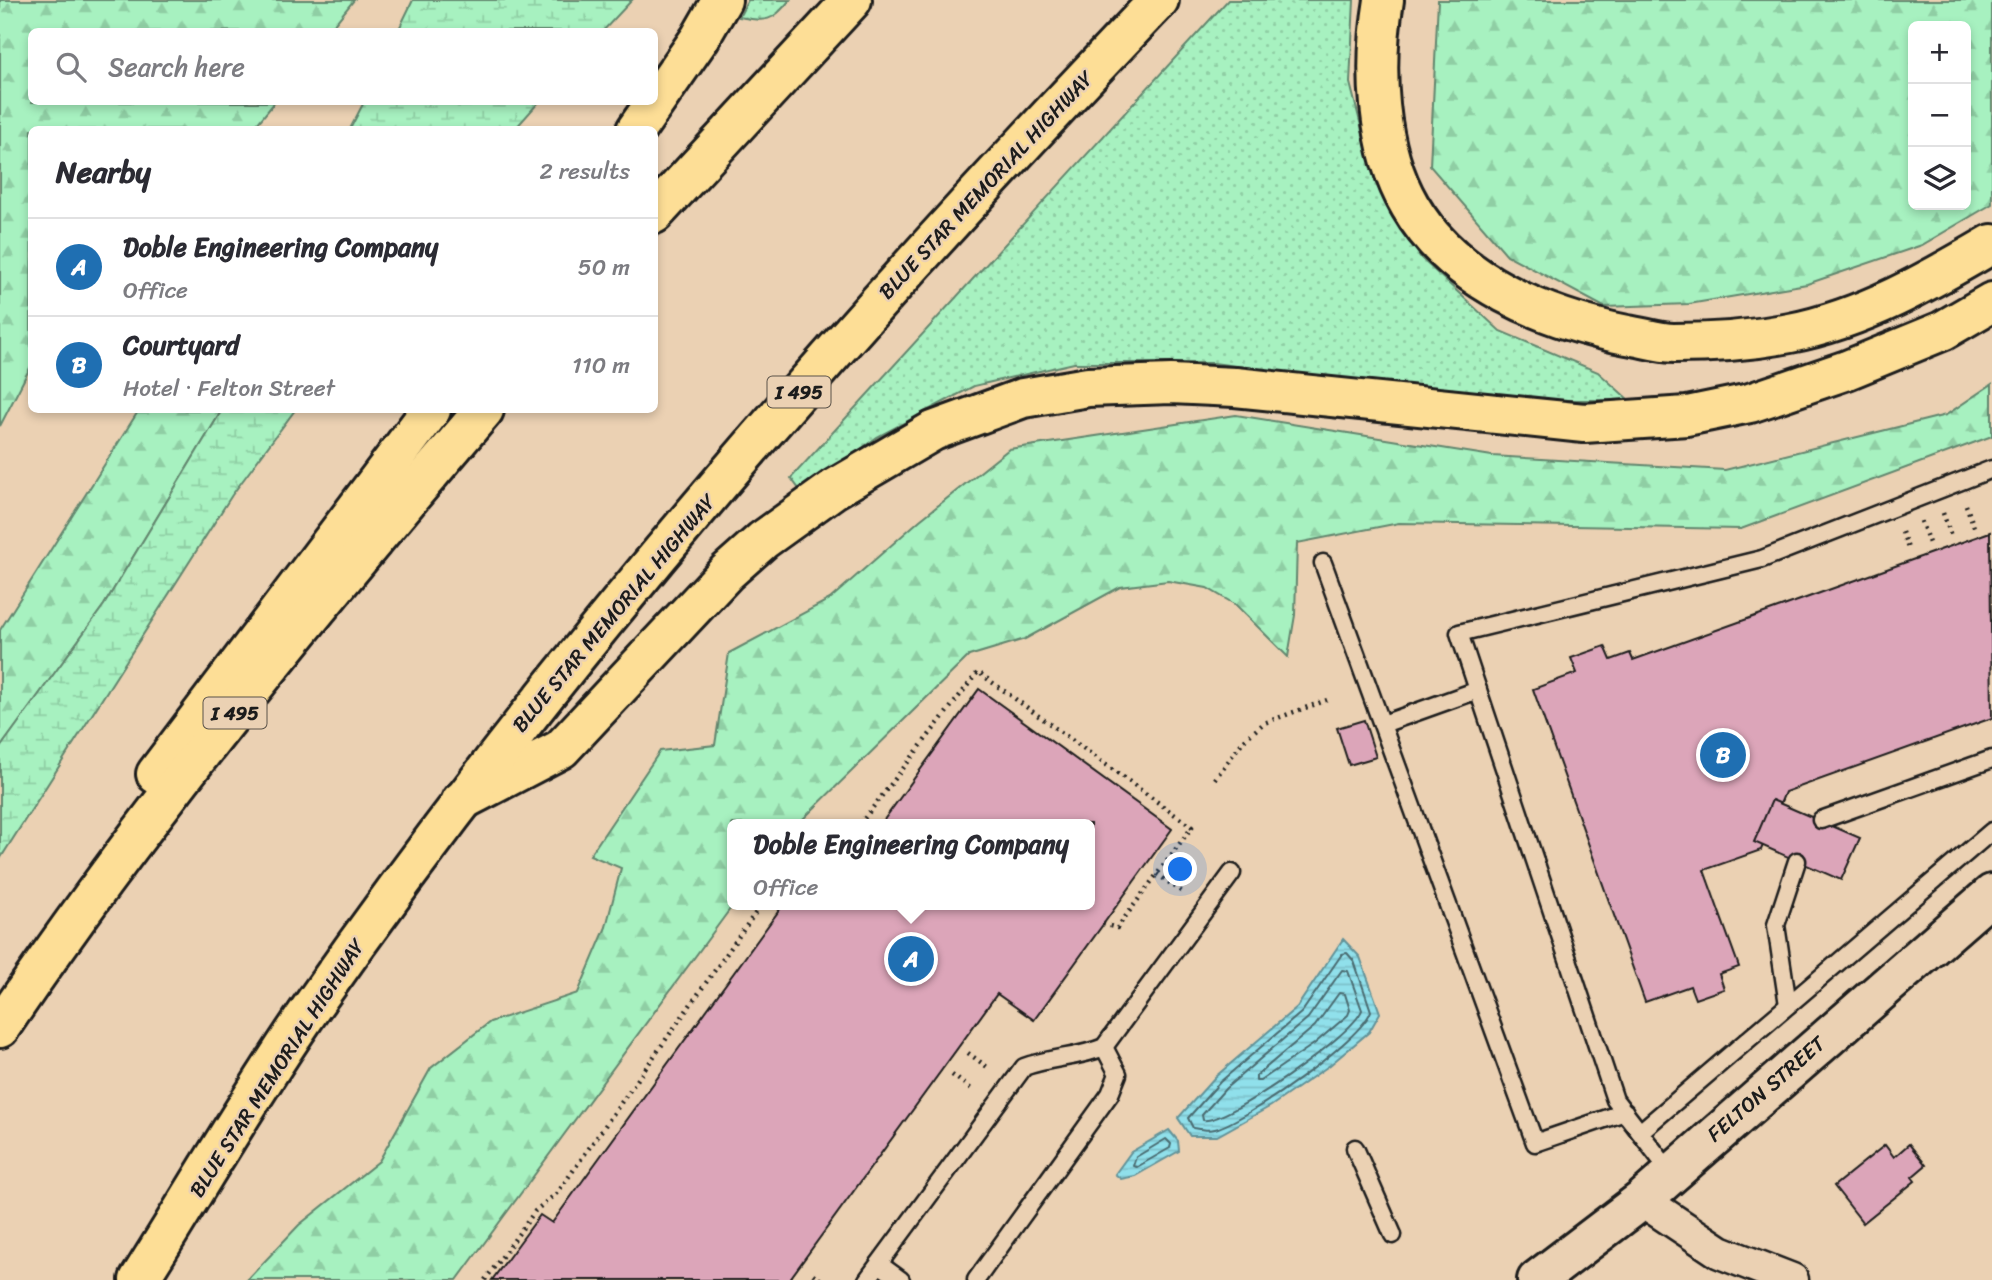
<!DOCTYPE html>
<html lang="en">
<head>
<meta charset="utf-8">
<style>
  body { margin:0; font-family:Sriracha,sans-serif; background:#f2f2f3; color:#2b2b33 }
  .controls { position:absolute; right:21px; top:21px; display:grid; overflow:hidden; border-radius:10px; box-shadow:0 4px 10px #0003 }
  .controls button { width:63px; height:63px; display:grid; place-items:center; padding:0; border:0; border-bottom:2px solid #e1e1e2; background:#fff; color:#2b2b33; font:35px sans-serif }
  .you { position:absolute; left:1181px; top:870px; width:24px; height:24px; margin:-18px; border:5px solid #fff; border-radius:50%; background:#1a73e8; box-shadow:0 0 0 10px #1a73e833 }
  .badge { display:grid; place-items:center; width:46px; height:46px; border-radius:50%; background:#1f6fb2; color:#fff; font-size:23px; font-weight:700 }
  .pin { position:absolute; translate:-50% -50%; border:4px solid #fff; box-shadow:0 2px 7px #0006 }
  .popup { position:absolute; left:727px; top:819px; width:368px; height:91px; box-sizing:border-box; display:grid; place-content:center; border-radius:10px; background:#fff; filter:drop-shadow(0 2px 5px #0005); font-size:23px; white-space:nowrap; color:#7c7c81 }
  .popup b { font-size:26px; color:#2b2b33 }
  .popup::after { content:''; position:absolute; left:50%; top:100%; margin-left:-14px; border:14px solid transparent; border-top-color:#fff }
  .list { margin:0; padding:0; list-style:none }
  h2 { display:flex; justify-content:space-between; align-items:center; height:91px; margin:0; padding:0 28px; font-size:30px }
  h2 small { font-size:23px; font-weight:400; color:#7c7c81 }
  .list li { display:grid; grid-template-columns:46px 1fr auto; gap:21px; align-items:center; box-sizing:border-box; height:98px; padding:0 28px; border-top:2px solid #e1e1e2 }
  .list b { display:block; font-size:26px; white-space:nowrap }
  .list p { margin:0; font-size:23px; white-space:nowrap; color:#7c7c81 }
  .list em { font-size:23px; font-style:normal; color:#7c7c81 }
  .icon { flex:none; width:38px; height:38px; fill:none; stroke:currentColor; stroke-width:2; stroke-linecap:round; stroke-linejoin:round }
  .map { position:relative; flex:none; width:1992px; height:1280px; overflow:hidden }
  .search { position:absolute; background:#fff; box-shadow:0 4px 10px #0003; left:28px; top:28px; width:630px; height:77px; display:flex; align-items:center; gap:18px; box-sizing:border-box; padding:0 24px; border-radius:10px; color:#7c7c81; font-size:26px }
  .panel { position:absolute; background:#fff; box-shadow:0 4px 10px #0003; left:28px; top:126px; width:630px; height:287px; border-radius:10px }
  .map>svg:first-child { display:block }
  .grass { fill:url(#grass-dots); stroke:#62866e; stroke-width:2 }
  .forest { fill:url(#forest-firs); stroke:#62866e; stroke-width:2; fill-rule:evenodd }
  .wetland { fill:url(#wetland-marsh); stroke:#62866e; stroke-width:2 }
  .water { fill:url(#water-rules); stroke:#629298; stroke-width:2 }
  .lines { fill:none; stroke-linecap:round; stroke-linejoin:round }
  .shore { stroke:#4a6a6f; stroke-width:2 }
  .building { fill:#dca5b9; stroke:#1c1c1c; stroke-width:2 }
  .lane-casing { stroke:#1c1c1c; stroke-width:21 }
  .street-casing { stroke:#1c1c1c; stroke-width:37 }
  .secondary-casing { stroke:#1c1c1c; stroke-width:44 }
  .highway-casing { stroke:#1c1c1c; stroke-width:44 }
  .path { stroke:#1c1c1c; stroke-width:4.5; stroke-dasharray:2 5; stroke-linecap:butt }
  .lane { stroke:#ebd1b3; stroke-width:16 }
  .street { stroke:#ebd1b3; stroke-width:32 }
  .secondary { stroke:#ebd1b3; stroke-width:38 }
  .highway { stroke:#fdde96; stroke-width:38 }
  .labels { text-anchor:middle; stroke-width:5; stroke-linejoin:round; paint-order:stroke }
  .shield { fill:#ebd1b3; stroke:#5a5249; stroke-width:2 }
  .shield-label { font-size:19px; font-weight:bold; fill:#1c1c1c }
  .street-label { font-size:21px; fill:#1c1c1c; stroke:#ebd1b3 }
</style>
</head>
<body>
<div class="map">
<svg width="1992" height="1280" viewBox="0 0 1992 1280">
  <defs>
    <pattern id="grass-dots" width="8" height="8" patternUnits="userSpaceOnUse" patternTransform="scale(1.75)"><rect width="8" height="8" fill="#a7f1c0"/><path d="M2 2h.1M6 6h.1" fill="none" stroke="#8fcea4" stroke-width="1.8" stroke-linecap="round"/></pattern>
    <pattern id="forest-firs" width="22" height="20" patternUnits="userSpaceOnUse" patternTransform="scale(1.75)"><rect width="22" height="20" fill="#a7f1c0"/><path d="M5 1l3.5 6h-7zM16 11l3.5 6h-7z" fill="#8fcea4"/></pattern>
    <pattern id="wetland-marsh" width="20" height="14" patternUnits="userSpaceOnUse" patternTransform="scale(1.75)"><rect width="20" height="14" fill="#a7f1c0"/><path d="M1 5h8M5 5V1M11 12h8M15 12V8" fill="none" stroke="#8fcea4"/></pattern>
    <pattern id="water-rules" width="6" height="5" patternUnits="userSpaceOnUse" patternTransform="scale(1.75)"><rect width="6" height="5" fill="#90e0eb"/><path d="M0 2.5h6" fill="none" stroke="#7cc0c9"/></pattern>
  </defs>
  <rect width="100%" height="100%" fill="#ebd1b3"/>
  <filter id="ink" filterUnits="userSpaceOnUse"><feTurbulence type="fractalNoise" baseFrequency=".0143" numOctaves="2"/><feDisplacementMap in="SourceGraphic" scale="14" xChannelSelector="R" yChannelSelector="G"/><feConvolveMatrix kernelMatrix="1 2 1 2 8 2 1 2 1" color-interpolation-filters="sRGB"/></filter>
  <g filter="url(#ink)">
    <g class="grass">
      <path d="M748,0H790C771,22 768,22 739,17Z"/>
      <path d="M1228,0H1354L1350,83L1376,184L1421,258L1500,331L1598,372L1629,400H1541L1338,381L1214,363H1074L974,386L877,437L802,493L791,478Z"/>
    </g>
    <g class="forest">
      <path d="M0,0H354L329,31L32,32V102H275L253,129L32,130L31,366L0,426Z"/>
      <path d="M1438,0H1992V204L1922,245L1807,284L1689,304L1604,307L1507,255L1430,166ZM1966,26V205H1913V26Z"/>
      <path d="M1992,384V436L1741,529L1399,523L1297,543L1295,615L1288,657L1236,605L1207,588L1168,581L1120,587L1025,639L969,656L798,824H732L733,905L457,1280H247L299,1225L379,1161L431,1068L490,1022L578,993L606,927L621,868L590,855L660,751L715,745L729,653L830,599L920,520L1009,449L1236,415L1492,456L1725,470L1946,415Z"/>
      <path d="M139,410H222L104,605L0,748V630Z"/>
    </g>
    <g class="wetland">
      <path d="M413,0H632L603,31H398Z"/>
      <path d="M364,102H539L515,129H350Z"/>
      <path d="M222,410H295L232,495L0,859V748L104,605Z"/>
    </g>
    <g class="water">
      <path d="M1343,939L1360,957L1380,1013L1369,1032L1330,1065L1271,1106L1217,1136H1190L1178,1118L1215,1077L1297,1007Z"/>
      <path d="M1169,1130L1178,1141L1179,1151L1135,1176L1121,1179L1115,1174L1131,1152Z"/>
    </g>
    <g class="lines">
      <g class="shore">
        <path d="M1347,953L1354,961L1371,1011C1361,1040 1246,1121 1215,1129C1209,1131 1199,1129 1193,1128L1188,1118L1220,1082L1302,1012L1342,954Z"/>
        <path d="M1342,970L1348,971L1362,1010C1353,1035 1227,1124 1203,1120L1202,1115L1226,1088L1308,1018Z"/>
        <path d="M1339,993L1345,994L1350,1010L1348,1015L1314,1044L1260,1081H1256V1076L1315,1026Z"/>
        <path d="M1166,1139L1171,1144L1170,1148L1137,1167L1133,1166L1136,1157Z"/>
      </g>
    </g>
    <g class="building">
      <path d="M1990,532L1992,718L1785,792L1761,850L1704,870L1739,967L1719,974L1724,989L1695,999L1690,986L1645,1002L1533,689L1577,673L1571,658L1605,646L1611,660L1630,653L1633,660Z"/>
      <path d="M979,689L1172,829L1034,1020L997,994L789,1280H492L540,1215L552,1223L783,905H1090V824H881Z"/>
      <path d="M1364,720L1376,757L1349,765L1337,728Z"/>
      <path d="M1772,800L1860,838L1841,880L1754,842Z"/>
      <path d="M1909,1144L1926,1165L1912,1177L1915,1181L1863,1223L1834,1186L1885,1145L1894,1157Z"/>
    </g>
    <g class="lines">
      <defs>
        <g id="lane">
          <path d="M1323,563L1535,1143L1625,1112"/>
          <path d="M1383,724L1478,690"/>
          <path d="M1821,820L1992,759"/>
          <path d="M1788,1005L1776,925L1797,861"/>
          <path d="M1640,1132L1992,831"/>
          <path d="M1355,1148L1393,1235"/>
          <path d="M1671,1173L1615,1100L1459,633L1762,559L1992,469"/>
          <path d="M879,1264L901,1280"/>
          <path d="M867,1280L1024,1067C1051,1057 1078,1058 1104,1047L1232,873"/>
          <path d="M976,1280L1110,1094L1118,1074L1104,1047"/>
        </g>
        <path id="street" d="M1642,1200L1720,1252L1792,1280"/>
        <path id="secondary" d="M1537,1280L1642,1200L1992,894"/>
        <g id="highway">
          <path d="M1384,0C1373,66 1376,148 1410,206C1454,282 1546,319 1627,335C1642,337 1659,343 1674,343C1712,343 1753,340 1790,333C1863,319 1929,281 1992,244"/>
          <path d="M636,130L700,38L722,0"/>
          <path d="M654,214L852,0"/>
          <path d="M156,774L431,410"/>
          <path d="M461,801L561,749L727,572L763,540L834,489L933,431L1023,398L1088,387L1171,384L1235,387L1584,423L1687,416L1750,403L1847,370L1942,331L1992,302"/>
          <path d="M0,1028C145,813 316,607 484,410"/>
          <path d="M139,1280C196,1190 250,1096 311,1008C563,648 855,318 1159,0"/>
        </g>
      </defs>
      <use href="#lane" class="lane-casing"/>
      <use href="#street" class="street-casing"/>
      <use href="#secondary" class="secondary-casing"/>
      <use href="#highway" class="highway-casing"/>
      <g class="path">
        <path d="M1966,505L1974,527"/>
        <path d="M1943,513L1951,536"/>
        <path d="M1921,521L1929,543"/>
        <path d="M1902,532L1909,551"/>
        <path d="M1215,779L1244,740L1264,723L1327,700"/>
        <path d="M860,824L978,672L1192,827L1117,928L1103,924"/>
        <path d="M1157,874L1185,894"/>
        <path d="M968,1053L990,1069"/>
        <path d="M952,1075L974,1091"/>
        <path d="M813,1274L821,1280"/>
        <path d="M485,1280L535,1211L558,1192L761,905"/>
      </g>
      <use href="#lane" class="lane"/>
      <use href="#street" class="street"/>
      <use href="#secondary" class="secondary"/>
      <use href="#highway" class="highway"/>
    </g>
  </g>
  <g class="labels">
    <g class="shield">
      <rect x="767.5" y="376.5" width="63" height="31" rx="5"/>
      <rect x="203.5" y="697.5" width="63" height="31" rx="5"/>
    </g>
    <g class="shield-label">
      <text x="799" y="399">I 495</text>
      <text x="235" y="720">I 495</text>
    </g>
    <g class="street-label">
      <text transform="translate(986 185) rotate(-47)" y="7">BLUE STAR MEMORIAL HIGHWAY</text>
      <text transform="translate(614 613) rotate(-50)" y="7">BLUE STAR MEMORIAL HIGHWAY</text>
      <text transform="translate(277 1068) rotate(-57)" y="7">BLUE STAR MEMORIAL HIGHWAY</text>
      <text transform="translate(1766 1089) rotate(-41)" y="7">FELTON STREET</text>
    </g>
  </g>
</svg>
<div class="controls">
<button>+</button>
<button>−</button>
<button><svg class="icon" aria-label="layers" viewBox="0 0 24 24"><path d="M12 4l9 5-9 5-9-5zM3 14l9 5 9-5"/></svg></button>
</div>
<div class="you"></div>
<div class="pin badge" style="left:911px;top:959px">A</div>
<div class="popup"><b>Doble Engineering Company</b>Office</div>
<div class="pin badge" style="left:1723px;top:755px">B</div>
<div class="search"><svg class="icon" aria-label="search" viewBox="0 0 24 24"><circle cx="10" cy="10" r="6"/><path d="M15 15l6 6"/></svg>Search here</div>
<section class="panel">
<h2>Nearby<small>2 results</small></h2>
<ul class="list">
<li><span class="badge">A</span><div><b>Doble Engineering Company</b><p>Office</p></div><em>50 m</em></li>
<li><span class="badge">B</span><div><b>Courtyard</b><p>Hotel · Felton Street</p></div><em>110 m</em></li>
</ul>
</section>
</div>
</body>
</html>
